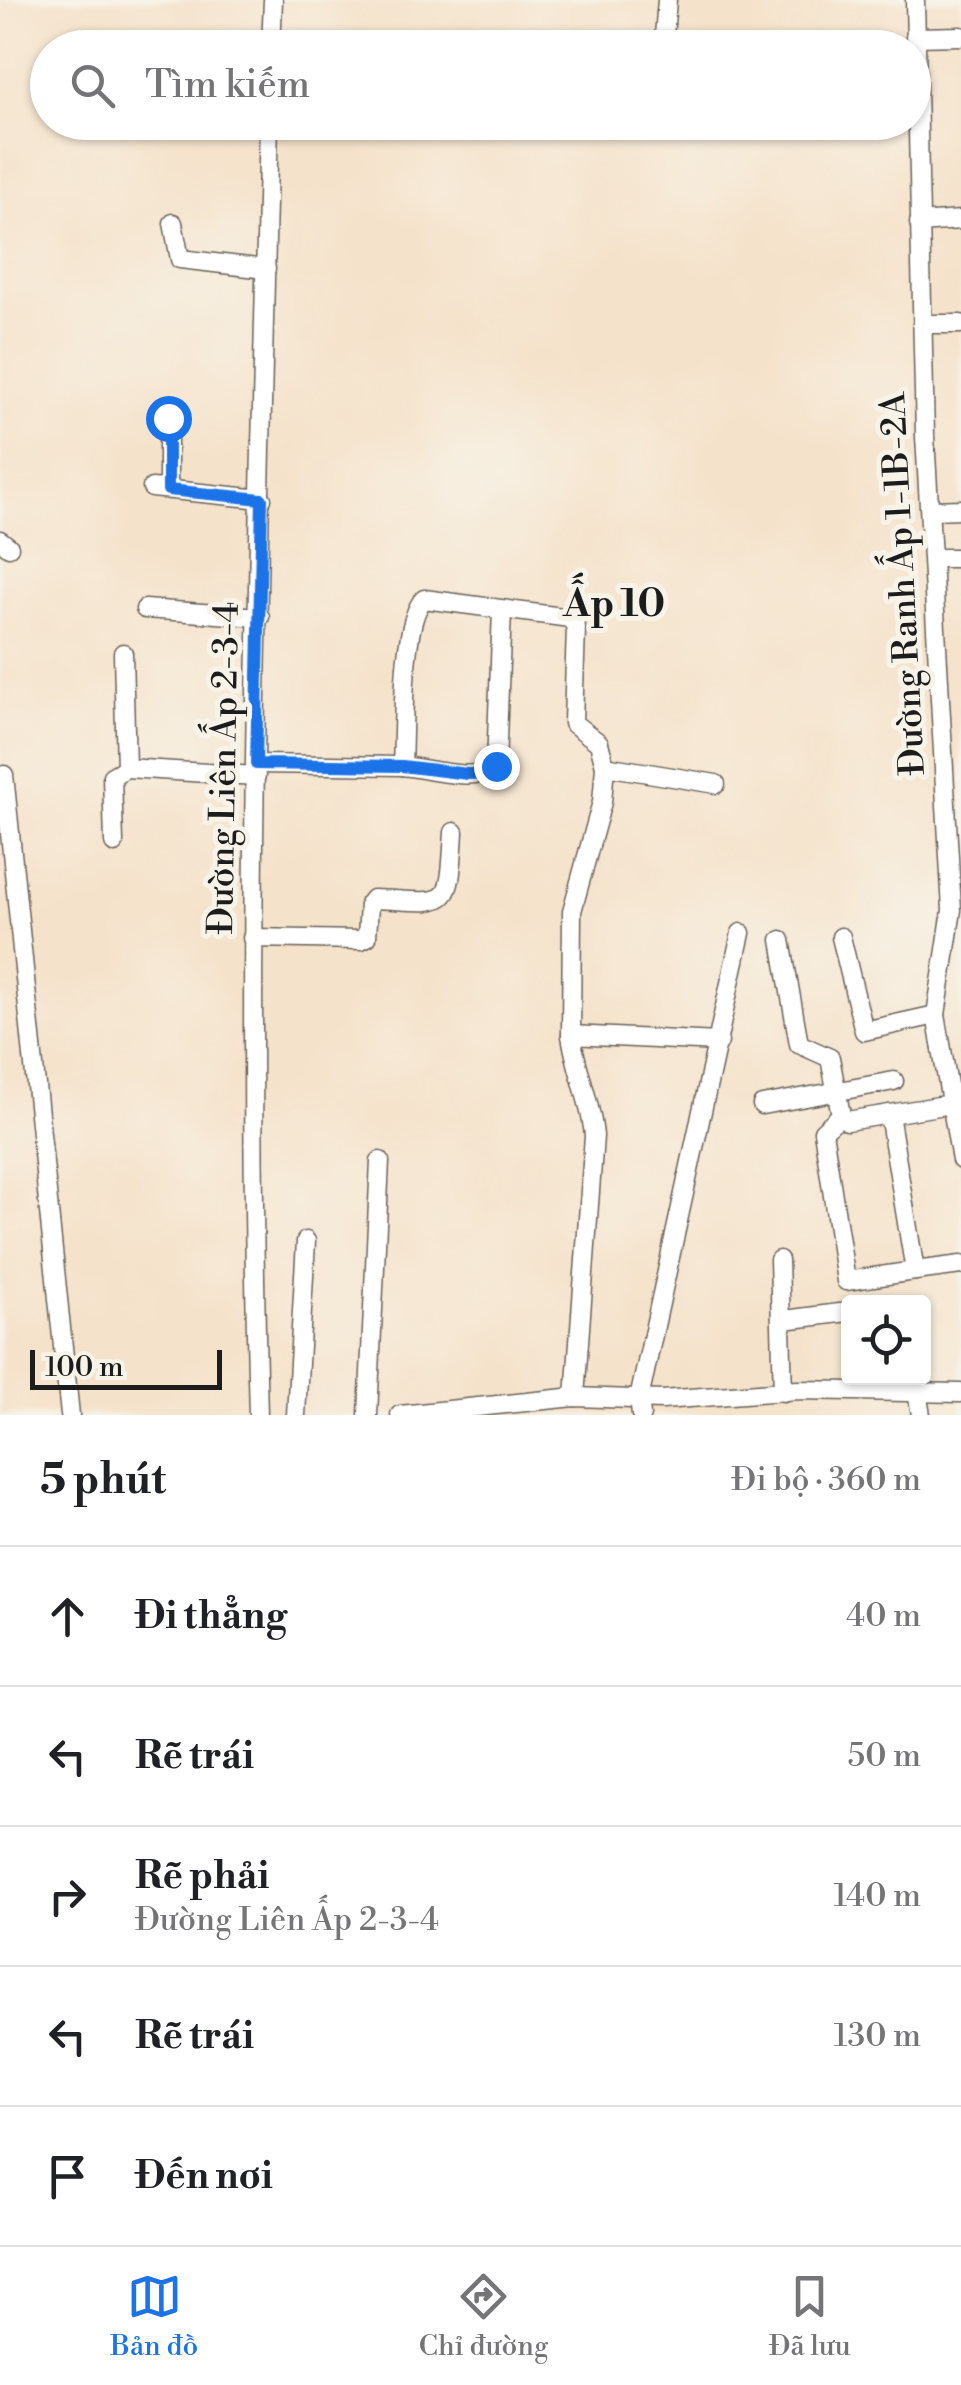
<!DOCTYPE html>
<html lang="vi">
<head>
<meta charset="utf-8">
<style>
  body { margin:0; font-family:"Libre Bodoni",serif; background:#f2f2f2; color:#202124 }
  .controls { position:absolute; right:30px; bottom:30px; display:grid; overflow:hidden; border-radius:10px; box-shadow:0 2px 8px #0004 }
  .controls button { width:90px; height:90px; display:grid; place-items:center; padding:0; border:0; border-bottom:2px solid #e0e0e0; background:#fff; color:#202124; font:50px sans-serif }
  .scale { position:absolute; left:30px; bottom:25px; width:192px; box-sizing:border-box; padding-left:10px; border:5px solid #1c1c1c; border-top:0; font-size:28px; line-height:35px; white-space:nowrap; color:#1c1c1c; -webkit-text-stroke:8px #f7f3e8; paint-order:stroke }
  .stop { position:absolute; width:30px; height:30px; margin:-22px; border:8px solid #1a73e8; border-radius:50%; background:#fff }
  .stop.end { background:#1a73e8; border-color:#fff; box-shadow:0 2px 10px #0008 }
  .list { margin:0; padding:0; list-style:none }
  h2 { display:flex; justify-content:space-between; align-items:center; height:130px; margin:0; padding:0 40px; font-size:42px }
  h2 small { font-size:32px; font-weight:400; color:#757577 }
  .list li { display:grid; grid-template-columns:65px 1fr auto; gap:30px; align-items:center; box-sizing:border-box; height:140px; padding:0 40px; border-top:2px solid #e0e0e0 }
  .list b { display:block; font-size:38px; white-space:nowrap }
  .list p { margin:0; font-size:32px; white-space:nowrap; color:#757577 }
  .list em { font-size:32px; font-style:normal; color:#757577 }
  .icon { flex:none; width:55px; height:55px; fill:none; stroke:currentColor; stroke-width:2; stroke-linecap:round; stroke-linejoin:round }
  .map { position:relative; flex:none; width:961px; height:1415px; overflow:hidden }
  .search { position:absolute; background:#fff; box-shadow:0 2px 8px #0004; left:30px; right:30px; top:30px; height:110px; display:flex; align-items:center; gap:25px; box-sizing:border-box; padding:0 35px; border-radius:55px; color:#757577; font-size:38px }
  .sheet { height:830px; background:#fff }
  nav { display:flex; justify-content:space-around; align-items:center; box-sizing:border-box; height:140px; border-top:2px solid #e0e0e0; background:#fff; font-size:28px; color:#757577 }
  nav a { display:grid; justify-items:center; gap:5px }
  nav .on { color:#1a73e8 }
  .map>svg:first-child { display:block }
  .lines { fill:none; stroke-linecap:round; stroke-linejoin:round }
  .minor-casing { stroke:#686159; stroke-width:21 }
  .minor { stroke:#fff; stroke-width:18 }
  .route { stroke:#1a73e8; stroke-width:12 }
  .labels { text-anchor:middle; stroke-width:10; stroke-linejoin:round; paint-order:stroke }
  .street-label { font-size:35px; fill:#1c1c1c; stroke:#f7f3e8 }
  .neighbourhood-label { font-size:38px; font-weight:bold; fill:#1c1c1c; stroke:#f7f3e8 }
</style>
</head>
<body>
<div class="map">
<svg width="961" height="1415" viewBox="0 0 961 1415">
  <rect width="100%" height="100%" fill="#f7f3e8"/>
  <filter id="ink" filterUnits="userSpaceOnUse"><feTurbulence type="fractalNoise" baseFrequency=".01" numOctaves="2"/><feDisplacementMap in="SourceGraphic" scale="20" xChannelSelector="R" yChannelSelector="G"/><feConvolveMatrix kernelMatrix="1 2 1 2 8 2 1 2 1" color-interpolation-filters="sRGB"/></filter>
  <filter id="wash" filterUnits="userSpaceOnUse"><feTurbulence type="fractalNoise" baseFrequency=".0048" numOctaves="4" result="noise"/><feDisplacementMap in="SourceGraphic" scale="40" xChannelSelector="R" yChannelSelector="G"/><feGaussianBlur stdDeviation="2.25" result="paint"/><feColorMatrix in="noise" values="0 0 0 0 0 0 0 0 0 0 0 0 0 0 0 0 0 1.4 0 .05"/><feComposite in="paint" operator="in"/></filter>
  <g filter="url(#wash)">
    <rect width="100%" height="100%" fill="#f5e2ca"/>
  </g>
  <g filter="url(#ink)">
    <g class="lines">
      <defs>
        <g id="minor">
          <path d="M915,0L925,436L952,910L936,1015L961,1160"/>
          <path d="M915,37L961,36"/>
          <path d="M271,48L273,0"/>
          <path d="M663,48L667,0"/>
          <path d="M173,223L180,259L266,269"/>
          <path d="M919,223L961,220"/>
          <path d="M922,324H961"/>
          <path d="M152,488L262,499"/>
          <path d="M168,489V418"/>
          <path d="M932,510L961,509"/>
          <path d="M0,540L9,547"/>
          <path d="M934,558H961"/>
          <path d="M145,609L260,617"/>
          <path d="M123,653L126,768L256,776"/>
          <path d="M256,764L402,766C404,732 401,621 424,599L570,618L576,627L573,723L599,743L605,766L602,802L572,911L571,1035"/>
          <path d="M402,766C427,768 477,784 496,766L502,610"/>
          <path d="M605,766L716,784"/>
          <path d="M4,775L70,1415"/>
          <path d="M114,843L112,776L126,768"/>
          <path d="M841,937L864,1031L936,1015"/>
          <path d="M252,938L361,940L367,937L369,904L373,899C452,902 449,913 454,832"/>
          <path d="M781,940L799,1044L830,1058L841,1115L847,1121L951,1104"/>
          <path d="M762,1105L894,1081"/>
          <path d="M841,1115L823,1131L846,1281L915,1271L889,1114"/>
          <path d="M779,1260L783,1392"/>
          <path d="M915,1271L961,1265"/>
          <path d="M784,1320L848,1312"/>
          <path d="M917,1392L921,1415"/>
          <path d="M575,1397L594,1136C591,1101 576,1070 571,1035L719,1042"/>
          <path d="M258,1415C246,984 258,553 269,122"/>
          <path d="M296,1415L306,1241"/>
          <path d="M368,1415L380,1161"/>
          <path d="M400,1415L575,1397L662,1400L798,1390L961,1393"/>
          <path d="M641,1415L639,1399L741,933"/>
        </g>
      </defs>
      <use href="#minor" class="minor-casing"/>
      <use href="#minor" class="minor"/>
    </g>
  </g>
  <g class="lines" filter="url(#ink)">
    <path class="route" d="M168,418V490L262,499L256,764L402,766L468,774L488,773L496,766"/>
  </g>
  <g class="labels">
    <g class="street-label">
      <text transform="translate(902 584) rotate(-93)" y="12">Đường Ranh Ấp 1-1B-2A</text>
      <text transform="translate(223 768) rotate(-89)" y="12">Đường Liên Ấp 2-3-4</text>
    </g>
    <g class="neighbourhood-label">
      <text x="614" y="616">Ấp 10</text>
    </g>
  </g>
</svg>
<div class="controls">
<button><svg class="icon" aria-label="locate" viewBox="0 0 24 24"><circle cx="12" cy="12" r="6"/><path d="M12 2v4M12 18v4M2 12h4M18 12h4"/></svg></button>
</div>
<div class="scale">100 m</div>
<div class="stop" style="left:168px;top:418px"></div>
<div class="stop end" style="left:496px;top:766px"></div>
<div class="search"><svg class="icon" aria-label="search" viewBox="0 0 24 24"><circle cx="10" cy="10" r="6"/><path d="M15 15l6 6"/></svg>Tìm kiếm</div>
</div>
<section class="sheet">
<h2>5 phút<small>Đi bộ · 360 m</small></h2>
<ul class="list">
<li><svg class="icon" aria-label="ahead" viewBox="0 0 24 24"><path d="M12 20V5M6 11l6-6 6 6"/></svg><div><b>Đi thẳng</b></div><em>40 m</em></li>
<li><svg class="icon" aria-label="left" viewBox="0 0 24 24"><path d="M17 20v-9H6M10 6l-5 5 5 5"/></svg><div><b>Rẽ trái</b></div><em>50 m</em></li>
<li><svg class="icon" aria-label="right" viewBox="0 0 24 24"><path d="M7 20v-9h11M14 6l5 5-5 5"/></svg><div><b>Rẽ phải</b><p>Đường Liên Ấp 2-3-4</p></div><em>140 m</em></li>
<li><svg class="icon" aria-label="left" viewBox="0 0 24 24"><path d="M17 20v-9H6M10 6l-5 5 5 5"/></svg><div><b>Rẽ trái</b></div><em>130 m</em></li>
<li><svg class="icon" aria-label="arrive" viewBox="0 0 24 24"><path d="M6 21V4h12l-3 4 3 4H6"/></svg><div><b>Đến nơi</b></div></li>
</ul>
</section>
<nav>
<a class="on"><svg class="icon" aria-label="map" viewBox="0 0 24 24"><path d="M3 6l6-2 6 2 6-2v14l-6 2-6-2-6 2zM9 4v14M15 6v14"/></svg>Bản đồ</a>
<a><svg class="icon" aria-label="directions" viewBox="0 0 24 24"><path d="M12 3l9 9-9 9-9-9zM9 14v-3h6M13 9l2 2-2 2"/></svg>Chỉ đường</a>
<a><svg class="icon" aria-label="saved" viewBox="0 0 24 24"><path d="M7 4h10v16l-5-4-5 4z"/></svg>Đã lưu</a>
</nav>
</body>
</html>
